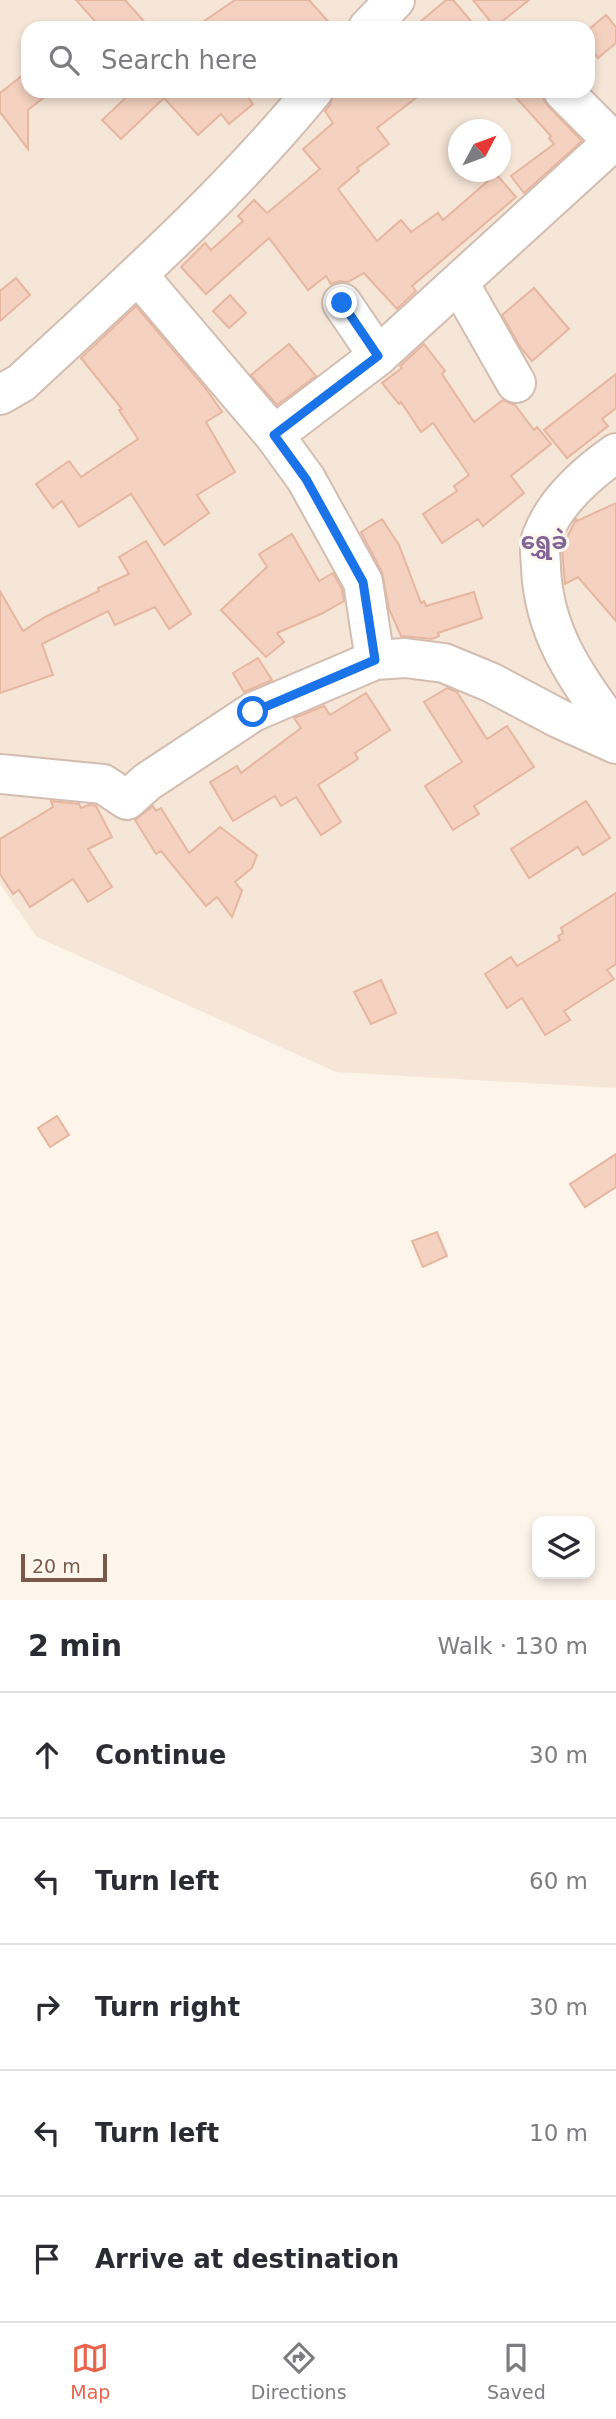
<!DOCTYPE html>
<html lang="en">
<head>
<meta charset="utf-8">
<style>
  body { margin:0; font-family:"DejaVu Sans","Noto Sans Myanmar",sans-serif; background:#f2f2f3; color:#2b2b33 }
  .controls { position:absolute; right:21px; bottom:21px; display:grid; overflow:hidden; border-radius:14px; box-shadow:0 4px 10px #0003 }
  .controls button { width:63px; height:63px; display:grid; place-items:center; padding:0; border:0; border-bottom:2px solid #e1e1e2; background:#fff; color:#2b2b33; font:35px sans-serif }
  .compass { position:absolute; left:448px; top:119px; width:63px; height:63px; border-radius:50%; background:#fff; box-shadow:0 4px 10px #0003; rotate:49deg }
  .scale { position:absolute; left:21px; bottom:18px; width:86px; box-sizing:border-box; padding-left:7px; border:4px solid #7a594b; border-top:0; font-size:19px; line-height:24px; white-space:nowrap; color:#7a594b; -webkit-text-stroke:5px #fff8f1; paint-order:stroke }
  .stop { position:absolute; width:21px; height:21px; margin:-16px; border:5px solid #1a73e8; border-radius:50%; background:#fff }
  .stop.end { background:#1a73e8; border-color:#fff; box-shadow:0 2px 7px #0008 }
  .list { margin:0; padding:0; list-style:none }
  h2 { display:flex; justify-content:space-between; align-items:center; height:91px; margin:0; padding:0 28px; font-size:30px }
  h2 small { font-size:23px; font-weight:400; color:#7c7c81 }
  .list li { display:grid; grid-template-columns:46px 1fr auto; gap:21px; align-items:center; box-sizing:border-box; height:126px; padding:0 28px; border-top:2px solid #e1e1e2 }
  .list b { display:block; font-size:26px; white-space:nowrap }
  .list em { font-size:23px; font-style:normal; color:#7c7c81 }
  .icon { flex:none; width:38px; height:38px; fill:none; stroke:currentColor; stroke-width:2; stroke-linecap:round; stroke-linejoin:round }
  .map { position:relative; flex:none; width:616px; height:1600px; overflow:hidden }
  .search { position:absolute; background:#fff; box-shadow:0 4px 10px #0003; left:21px; right:21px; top:21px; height:77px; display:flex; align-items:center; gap:18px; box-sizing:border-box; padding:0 24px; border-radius:21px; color:#7c7c81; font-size:26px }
  .sheet { height:721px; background:#fff }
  nav { display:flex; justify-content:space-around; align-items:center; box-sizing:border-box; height:98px; border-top:2px solid #e1e1e2; background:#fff; font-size:19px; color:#7c7c81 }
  nav a { display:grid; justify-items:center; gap:4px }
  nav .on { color:#ea644b }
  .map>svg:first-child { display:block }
  .residential { fill:#f5e6d7; fill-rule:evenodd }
  .building { fill:#f4d1c0; stroke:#e7b6a0; stroke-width:2 }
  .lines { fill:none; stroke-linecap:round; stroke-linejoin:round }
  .minor-casing { stroke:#d3bdb1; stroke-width:42 }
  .minor { stroke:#fff; stroke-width:38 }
  .route { stroke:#1a73e8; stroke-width:9 }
  .labels { text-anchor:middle; stroke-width:6; stroke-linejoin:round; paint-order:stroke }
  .quarter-label { font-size:23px; font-weight:bold; fill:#816395; stroke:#fff8f1 }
</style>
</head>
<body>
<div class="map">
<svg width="616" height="1600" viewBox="0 0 616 1600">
  <rect width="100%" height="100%" fill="#fdf4ea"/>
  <path class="residential" d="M0,0H616V1088L336,1072L37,937L0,884ZM28,28H588V91H28ZM458,130H500V172H458Z"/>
  <g class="building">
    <path d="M76,0H125L150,28H101Z"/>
    <path d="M235,0H309L334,28H194Z"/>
    <path d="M446,0H453L477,28H413Z"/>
    <path d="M473,0H529L495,27Z"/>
    <path d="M606,15L616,27V43L598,58L588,46V30Z"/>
    <path d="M28,71V91H52L28,110V149L0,112V93Z"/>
    <path d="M133,91H245L244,92L253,104L229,124L221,114L198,135L164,98L121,139L102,120Z"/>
    <path d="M334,91H425L377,128L389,144L357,168L359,171L338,189L377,241L401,220L411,232L438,213L443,220L496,174L516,197L412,286L416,291L397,309L364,273L348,282L340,281L331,284L326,276L308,290L269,238L206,294L181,267L205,243L211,250L243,221L238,216L254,200L267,213L320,169L303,149L333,123L325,111L330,105Z"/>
    <path d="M510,91H542V97L548,106L582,141L524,193L511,176L554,144L549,138L551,136Z"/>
    <path d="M16,278L30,295L0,321V291Z"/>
    <path d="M534,288L569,329L532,361L521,348L502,315Z"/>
    <path d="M230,295L246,313L229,328L213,311Z"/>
    <path d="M136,306L207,390L222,412L206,422L235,472L197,495L209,513L164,545L131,494L79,527L62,501L53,508L36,484L69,461L81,477L138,439L119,410L122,409L81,358Z"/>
    <path d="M289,344L316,376L277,405L251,375Z"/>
    <path d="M424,344L445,371L442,374L474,422L503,400L515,405L534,430L537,427L551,444L511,476L524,493L483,526L478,519L442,543L423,514L457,491L454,486L469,475L433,423L421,432L401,402L399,404L382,383L402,368L400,366Z"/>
    <path d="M616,374V408L602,419L608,426L567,458L544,430Z"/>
    <path d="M616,503V621L578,577L565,584L562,548L576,519L577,521Z"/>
    <path d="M382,519L399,545L421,603L424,601L426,606L474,592L482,618L438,633L439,636L432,639L401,636L389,609L382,572L361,532Z"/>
    <path d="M292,534L319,581L333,573L342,589L344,601L323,613L277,633L284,642L266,657L221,610L267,567L259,554Z"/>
    <path d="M146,541L191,614L169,629L155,607L115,625L108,611L42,644L53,675L0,693V591L23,631L45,617L99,591L98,588L129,574L119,557Z"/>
    <path d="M258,658L272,680L244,692L233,673Z"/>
    <path d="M447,688L457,692L487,739L507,726L534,767L474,806L479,814L453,830L425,786L462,762L424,702Z"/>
    <path d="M366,693L390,730L355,753L358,759L318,785L341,822L321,835L296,797L281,806L275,796L233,821L210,782L237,766L241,773L301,728L294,718L324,706L330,715Z"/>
    <path d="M51,801L79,804L81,808L89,805L96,806L112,837L88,849L112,887L88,902L73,879L30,907L19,890L13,894L0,874V839L53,807Z"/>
    <path d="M586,801L610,838L583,855L578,847L529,878L511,849Z"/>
    <path d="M153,806L156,811L161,808L189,853L220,827L257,855L252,868L235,882L242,891L232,917L217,897L206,906L161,851L156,854L135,820Z"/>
    <path d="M616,893V964L607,970L614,979L564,1011L570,1020L545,1035L522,998L507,1008L485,974L511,957L517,966L560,940L558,936L563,933L561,928Z"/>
    <path d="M381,980L396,1013L371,1024L354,992Z"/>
    <path d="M57,1116L69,1135L50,1147L38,1128Z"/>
    <path d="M616,1154V1187L585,1207L570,1184Z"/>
    <path d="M437,1232L447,1256L423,1267L412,1241Z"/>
  </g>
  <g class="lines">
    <defs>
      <g id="minor">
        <path d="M368,28L395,0"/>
        <path d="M563,91L613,141"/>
        <path d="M138,275L274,435L306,479L363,582L375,660"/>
        <path d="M459,283L516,383"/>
        <path d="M342,303L378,356"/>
        <path d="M0,395L21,383C122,289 225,198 313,91"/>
        <path d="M274,435L378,356L616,139"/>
        <path d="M616,453C586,474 555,501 542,536C538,545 541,558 541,568C544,636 578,679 616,732"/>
        <path d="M0,774L103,784L127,800L147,782L253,712L375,660L405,658L444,663L490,682L558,718L616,744"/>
      </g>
    </defs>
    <use href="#minor" class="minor-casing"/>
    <use href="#minor" class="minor"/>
  </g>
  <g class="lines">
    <path class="route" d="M253,712L375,660L363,582L306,479L274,435L378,356L342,303"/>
  </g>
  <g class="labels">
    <g class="quarter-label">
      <text x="544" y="549">ရွှေခဲ</text>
    </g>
  </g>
</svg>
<div class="controls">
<button><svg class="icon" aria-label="layers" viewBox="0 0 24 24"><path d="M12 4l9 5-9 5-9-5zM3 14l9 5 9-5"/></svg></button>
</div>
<svg class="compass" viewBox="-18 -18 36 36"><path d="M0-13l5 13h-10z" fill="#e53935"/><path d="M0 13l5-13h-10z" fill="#7c7c81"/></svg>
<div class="scale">20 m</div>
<div class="stop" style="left:253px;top:712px"></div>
<div class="stop end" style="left:342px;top:303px"></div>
<div class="search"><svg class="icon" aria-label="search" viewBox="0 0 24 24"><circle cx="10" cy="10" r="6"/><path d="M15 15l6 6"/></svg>Search here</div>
</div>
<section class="sheet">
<h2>2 min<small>Walk · 130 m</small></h2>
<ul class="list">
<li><svg class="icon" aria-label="ahead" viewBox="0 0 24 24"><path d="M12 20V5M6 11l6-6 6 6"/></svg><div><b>Continue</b></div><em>30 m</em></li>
<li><svg class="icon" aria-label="left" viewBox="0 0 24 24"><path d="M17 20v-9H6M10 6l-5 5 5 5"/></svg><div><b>Turn left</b></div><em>60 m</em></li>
<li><svg class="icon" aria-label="right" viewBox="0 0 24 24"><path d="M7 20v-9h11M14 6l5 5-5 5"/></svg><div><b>Turn right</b></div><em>30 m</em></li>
<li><svg class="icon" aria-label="left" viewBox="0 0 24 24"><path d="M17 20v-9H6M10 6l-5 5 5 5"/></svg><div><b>Turn left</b></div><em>10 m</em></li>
<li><svg class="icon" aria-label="arrive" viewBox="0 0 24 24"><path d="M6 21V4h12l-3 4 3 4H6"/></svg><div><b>Arrive at destination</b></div></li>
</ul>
</section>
<nav>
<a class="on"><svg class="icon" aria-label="map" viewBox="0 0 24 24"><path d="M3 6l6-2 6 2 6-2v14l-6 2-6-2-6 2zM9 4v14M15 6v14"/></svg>Map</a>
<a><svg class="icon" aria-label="directions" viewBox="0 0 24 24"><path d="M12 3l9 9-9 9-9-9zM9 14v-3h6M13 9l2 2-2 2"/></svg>Directions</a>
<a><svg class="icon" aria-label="saved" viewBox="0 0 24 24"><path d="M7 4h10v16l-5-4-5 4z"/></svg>Saved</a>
</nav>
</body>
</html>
